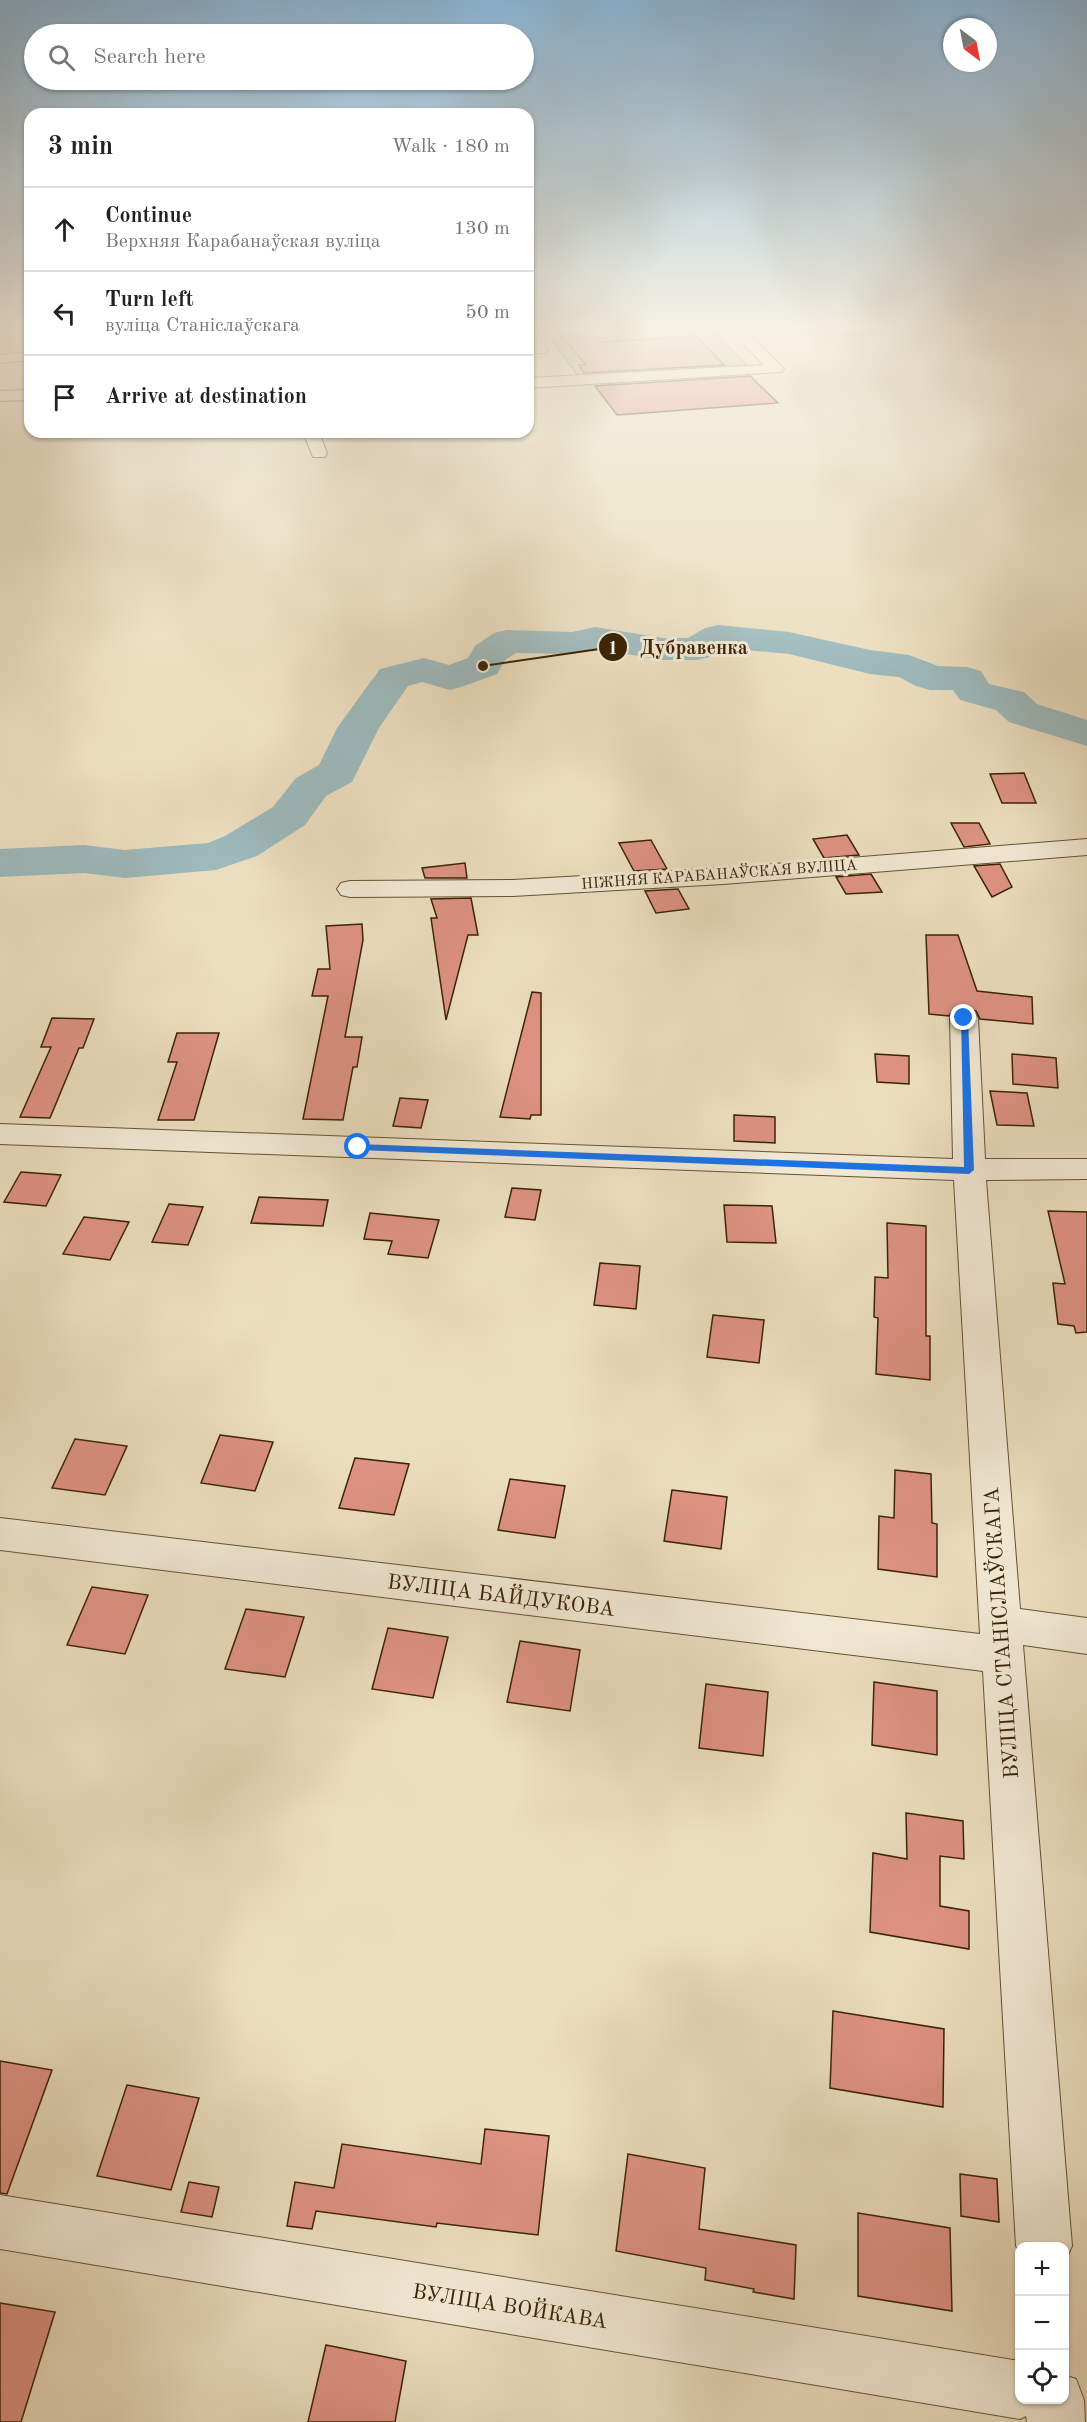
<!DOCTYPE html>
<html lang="en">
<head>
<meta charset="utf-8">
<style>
  body { margin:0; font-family:"Old Standard TT",serif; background:#f6f6f6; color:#222 }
  .controls { position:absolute; right:18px; bottom:18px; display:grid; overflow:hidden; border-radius:12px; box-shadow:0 2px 4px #0004 }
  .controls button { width:54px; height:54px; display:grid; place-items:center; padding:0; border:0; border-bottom:2px solid #e0e0e0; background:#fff; color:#222; font:30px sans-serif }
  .compass { position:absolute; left:943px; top:18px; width:54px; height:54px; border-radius:50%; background:#fff; box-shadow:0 2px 4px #0004; rotate:148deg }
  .stop { position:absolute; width:18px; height:18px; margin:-14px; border:4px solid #1a73e8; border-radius:50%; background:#fff }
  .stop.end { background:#1a73e8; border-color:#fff; box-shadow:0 2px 6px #0008 }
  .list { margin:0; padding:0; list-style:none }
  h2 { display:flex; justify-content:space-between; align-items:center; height:78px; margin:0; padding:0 24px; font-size:26px }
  h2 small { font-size:20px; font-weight:400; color:#767676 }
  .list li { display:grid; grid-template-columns:39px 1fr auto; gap:18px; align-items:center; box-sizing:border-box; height:84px; padding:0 24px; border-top:2px solid #e0e0e0 }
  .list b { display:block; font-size:22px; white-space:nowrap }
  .list p { margin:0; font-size:20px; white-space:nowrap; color:#767676 }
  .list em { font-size:20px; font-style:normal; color:#767676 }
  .icon { flex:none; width:33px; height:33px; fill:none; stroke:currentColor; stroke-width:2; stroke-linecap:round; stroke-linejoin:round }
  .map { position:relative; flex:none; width:1087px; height:2422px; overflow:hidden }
  .search { position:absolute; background:#fff; box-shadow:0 2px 4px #0004; left:24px; top:24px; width:510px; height:66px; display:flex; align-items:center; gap:15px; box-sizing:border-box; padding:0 21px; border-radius:33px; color:#767676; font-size:22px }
  .panel { position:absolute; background:#fff; box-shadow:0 2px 4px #0004; left:24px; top:108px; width:510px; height:330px; border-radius:18px }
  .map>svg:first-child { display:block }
  .green { fill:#bfc08d; stroke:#7d7248; stroke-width:1.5 }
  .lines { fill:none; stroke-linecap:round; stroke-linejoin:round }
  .river { fill:#9dbabd; fill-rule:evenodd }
  .building { fill:#df9384; stroke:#3b2304; stroke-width:1.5 }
  .minor-casing { stroke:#675233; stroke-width:2 }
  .minor { fill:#f3ead6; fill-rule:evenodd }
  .route { fill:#1a73e8 }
  .labels { text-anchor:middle; stroke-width:6; stroke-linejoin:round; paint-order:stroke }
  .far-street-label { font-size:15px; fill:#3b2304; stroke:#f3ead6 }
  .near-street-label { font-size:21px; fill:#3b2304; stroke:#f3ead6 }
  .leader { fill:none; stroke:#3b2304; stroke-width:2 }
  .callout-dot { fill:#3b2304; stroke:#f3ead6; stroke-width:2 }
  .mark-label { font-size:18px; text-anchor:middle; font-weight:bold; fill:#fff }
  .callout-label { font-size:20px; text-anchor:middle; font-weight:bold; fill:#3b2304; stroke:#f3ead6; stroke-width:6; stroke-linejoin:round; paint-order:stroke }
</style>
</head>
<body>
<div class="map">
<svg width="1087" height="2422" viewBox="0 0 1087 2422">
  <rect width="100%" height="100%" fill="#ecdfc0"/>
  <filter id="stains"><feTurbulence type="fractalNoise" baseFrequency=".00333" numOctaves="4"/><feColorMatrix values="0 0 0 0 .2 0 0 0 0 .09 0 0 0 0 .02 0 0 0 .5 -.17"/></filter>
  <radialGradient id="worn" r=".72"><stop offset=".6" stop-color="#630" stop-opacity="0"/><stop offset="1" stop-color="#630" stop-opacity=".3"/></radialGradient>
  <g class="green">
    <path d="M617,332H751L717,335L748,366L579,377L552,341L620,337Z"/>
    <path d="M776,332H887C850,338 813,337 776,332Z"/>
  </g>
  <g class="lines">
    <path class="river" d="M718,625L789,632L870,650L909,655L938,666L967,667L981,671L989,684L1024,692L1037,704L1087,720V746L1009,722L996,710L960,700L953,690H930L916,686L899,677L870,674L789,654L725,648L710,657L696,660H663L595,649L572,654L516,653L505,660L497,674L464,686L450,690L422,682L408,686L379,728L352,782L326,796L305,825L257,856L216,870L125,878L84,873L0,877V849L84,845L125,850L208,843L225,836L273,807L296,778L319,765L337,728L380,669L424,658L449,665L468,658L475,646L494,633L507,630L572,632L595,627L663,638H688L705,628Z"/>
  </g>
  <g class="building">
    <path d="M557,332H592L601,342L696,336L724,365L584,373L579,365H586Z"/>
    <path d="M750,376L778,403L617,415L595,386Z"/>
    <path d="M1024,773L1036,803H1002L990,774Z"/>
    <path d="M951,823H979L990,844L964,847Z"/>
    <path d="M847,835L859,855L824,858L813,839Z"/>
    <path d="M651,840L667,869L634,871L619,843Z"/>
    <path d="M465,863L467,878H425L422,868Z"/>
    <path d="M1000,864L1012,887L992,897L974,866Z"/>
    <path d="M871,874L882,892L846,894L836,877Z"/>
    <path d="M678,889L689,909L656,913L645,891Z"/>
    <path d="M471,898L478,935H468L446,1020L431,918H437L431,899Z"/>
    <path d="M362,924L363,940L345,1037H362L357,1067H353L343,1120L303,1119L328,996H312L318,969H330L326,926Z"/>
    <path d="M926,935H958L977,991L1032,997L1033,1024L980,1019L976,1011L965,1007L953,1010L949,1016L929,1014Z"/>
    <path d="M532,992L541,993V1115H531L530,1119L500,1117Z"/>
    <path d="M52,1018L94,1019L83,1048H79L50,1118L20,1117L51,1047H41Z"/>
    <path d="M177,1033H219L194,1120H158L177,1062H168Z"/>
    <path d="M875,1054L909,1056V1084L877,1082Z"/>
    <path d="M1012,1054L1056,1058L1058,1088L1013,1084Z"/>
    <path d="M990,1091L1027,1093L1034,1126L997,1125Z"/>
    <path d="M400,1098L428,1100L421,1128L393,1126Z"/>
    <path d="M734,1115L775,1117V1143L734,1141Z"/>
    <path d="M21,1172L61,1175L46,1206L4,1202Z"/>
    <path d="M512,1188L541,1190L535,1220L505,1217Z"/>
    <path d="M259,1197L328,1200L323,1226L251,1223Z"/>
    <path d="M169,1204L203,1207L188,1245L152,1242Z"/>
    <path d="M724,1205L772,1206L776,1243L727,1242Z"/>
    <path d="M1048,1211L1087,1212V1332L1076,1333L1074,1326L1058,1324L1053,1283L1065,1284Z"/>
    <path d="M370,1213L439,1220L428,1258L388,1254L392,1241L364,1239Z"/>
    <path d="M84,1217L129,1222L110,1260L63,1254Z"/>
    <path d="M887,1223L926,1226V1336H930V1380L876,1374L878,1318L874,1317L875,1277L888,1278Z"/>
    <path d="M600,1263L640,1266L636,1309L594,1305Z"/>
    <path d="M713,1315L764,1320L759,1363L707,1357Z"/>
    <path d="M220,1435L273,1442L255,1491L201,1483Z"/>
    <path d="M75,1439L127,1446L105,1495L52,1488Z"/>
    <path d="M355,1458L409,1464L394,1515L339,1508Z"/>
    <path d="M895,1470L931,1474L932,1523L937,1524V1577L878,1569L879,1516L894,1518Z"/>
    <path d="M510,1479L565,1486L555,1538L498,1530Z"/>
    <path d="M672,1490L727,1497L721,1549L664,1541Z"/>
    <path d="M92,1587L148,1595L125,1654L67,1645Z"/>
    <path d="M246,1609L304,1617L285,1677L225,1669Z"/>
    <path d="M388,1628L448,1637L433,1698L372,1689Z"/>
    <path d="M520,1641L580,1650L570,1711L507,1702Z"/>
    <path d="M874,1682L937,1691V1755L872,1745Z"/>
    <path d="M706,1684L768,1692L763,1756L699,1748Z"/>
    <path d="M906,1813L963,1821L964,1859L940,1856V1906L969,1911V1949L870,1932L873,1853L907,1859Z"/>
    <path d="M833,2011L944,2029L943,2107L830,2088Z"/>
    <path d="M0,2061L52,2070L7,2194L0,2193Z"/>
    <path d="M127,2085L199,2098L171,2190L97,2176Z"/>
    <path d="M485,2129L549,2136L538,2235L437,2223L436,2227L316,2211L312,2229L287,2226L295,2182L334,2188L342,2144L481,2164Z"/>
    <path d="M628,2154L705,2168L699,2229L796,2245L794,2299L753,2292L754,2289L705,2280L706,2268L616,2251Z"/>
    <path d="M960,2174L997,2179L999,2222L961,2216Z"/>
    <path d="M189,2182L219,2187L212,2217L181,2212Z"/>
    <path d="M858,2213L950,2228L952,2311L858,2296Z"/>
    <path d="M0,2303L55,2312L21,2422H0Z"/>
    <path d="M326,2345L406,2361L395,2422H308Z"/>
  </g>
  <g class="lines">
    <defs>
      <g id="minor">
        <path d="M528,332H537L548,350L546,353H536L528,341Z"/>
        <path d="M738,332H747L784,369L781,372L528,388V378L764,365L737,338L735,335Z"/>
        <path d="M30,352V360L0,363V355Z"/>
        <path d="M30,390V400L0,401V391Z"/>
        <path d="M303,432H319L327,453L325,457H313Z"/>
        <path d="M1087,839V855L723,884L513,896L350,897L341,895L337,889L341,883L350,881L513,880L723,868Z"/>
        <path d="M964,1009L974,1012L978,1018L985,1159H1087V1179L986,1180L1020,1609L1087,1618V1654L1023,1645L1072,2246L1064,2263V2246H1020V2253L1016,2246L983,1671L0,1550V1518L980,1634L954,1180L0,1144V1124L953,1159L950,1018L954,1012Z"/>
        <path d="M0,2195L1020,2361V2400H1064V2375L1076,2379L1084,2400L1085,2422H1027L1026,2416L1020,2419L0,2249Z"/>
      </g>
    </defs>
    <use href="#minor" class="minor-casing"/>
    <use href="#minor" class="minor"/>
  </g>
  <linearGradient id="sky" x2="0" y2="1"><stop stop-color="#8ab6d7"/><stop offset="0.49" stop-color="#f6f1e3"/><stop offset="1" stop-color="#f6f1e3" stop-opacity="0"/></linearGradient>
  <rect width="1087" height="671" fill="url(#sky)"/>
  <path class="route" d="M961,1016L968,1018L974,1170L969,1174L358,1150L353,1147L358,1144L964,1167Z"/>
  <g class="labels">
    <g class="far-street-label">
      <text transform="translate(719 874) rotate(-4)" y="5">НІЖНЯЯ КАРАБАНАЎСКАЯ ВУЛІЦА</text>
    </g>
    <g class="near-street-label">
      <text transform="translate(501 1595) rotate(7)" y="7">ВУЛІЦА БАЙДУКОВА</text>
      <text transform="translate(1001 1633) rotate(-94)" y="7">ВУЛІЦА СТАНІСЛАЎСКАГА</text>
      <text transform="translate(510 2306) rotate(9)" y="7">ВУЛІЦА ВОЙКАВА</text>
    </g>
  </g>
  <path class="leader" d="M483 666L613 647"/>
  <g class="callout-dot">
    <circle cx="483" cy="666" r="6"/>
    <circle cx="613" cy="647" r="15"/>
  </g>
  <g class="mark-label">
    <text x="613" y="654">1</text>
  </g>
  <g class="callout-label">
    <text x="694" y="654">Дубравенка</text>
  </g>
  <rect width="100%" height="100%" filter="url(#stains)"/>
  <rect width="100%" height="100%" fill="url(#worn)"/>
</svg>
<div class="controls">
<button>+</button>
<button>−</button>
<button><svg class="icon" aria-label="locate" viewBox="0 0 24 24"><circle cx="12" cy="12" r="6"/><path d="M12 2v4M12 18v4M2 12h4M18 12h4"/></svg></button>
</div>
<svg class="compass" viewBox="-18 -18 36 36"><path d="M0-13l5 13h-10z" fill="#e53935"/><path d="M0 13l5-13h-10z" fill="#767676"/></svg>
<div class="stop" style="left:358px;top:1147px"></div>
<div class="stop end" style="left:964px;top:1018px"></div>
<div class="search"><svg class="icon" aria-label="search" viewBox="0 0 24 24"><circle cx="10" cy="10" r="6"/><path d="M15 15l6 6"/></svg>Search here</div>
<section class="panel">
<h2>3 min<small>Walk · 180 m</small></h2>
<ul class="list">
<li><svg class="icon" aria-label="ahead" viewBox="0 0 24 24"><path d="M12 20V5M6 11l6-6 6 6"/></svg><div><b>Continue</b><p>Верхняя Карабанаўская вуліца</p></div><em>130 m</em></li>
<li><svg class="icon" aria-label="left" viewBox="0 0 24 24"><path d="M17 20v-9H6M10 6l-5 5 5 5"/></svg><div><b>Turn left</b><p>вуліца Станіслаўскага</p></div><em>50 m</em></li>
<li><svg class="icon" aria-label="arrive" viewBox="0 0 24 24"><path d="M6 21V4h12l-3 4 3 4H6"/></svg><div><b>Arrive at destination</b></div></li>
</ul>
</section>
</div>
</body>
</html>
